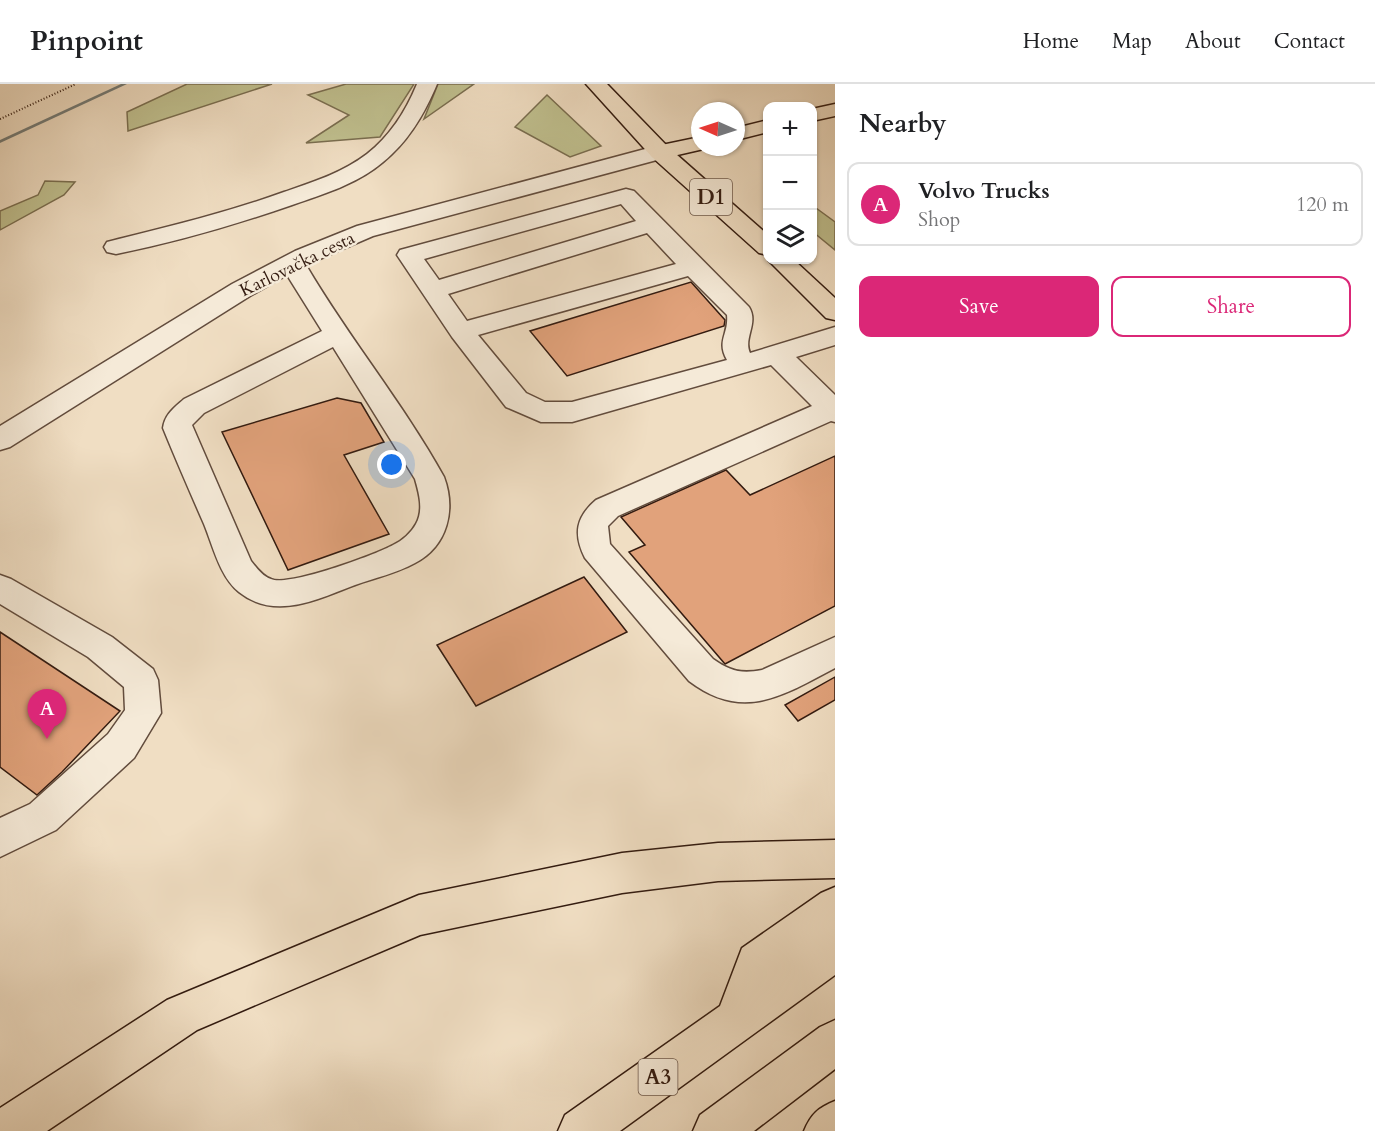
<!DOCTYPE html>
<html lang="en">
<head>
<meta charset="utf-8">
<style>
  body { margin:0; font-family:Cardo,serif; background:#f6f6f6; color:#202124 }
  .controls { position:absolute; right:18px; top:18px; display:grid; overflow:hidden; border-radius:12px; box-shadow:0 2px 4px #0004 }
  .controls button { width:54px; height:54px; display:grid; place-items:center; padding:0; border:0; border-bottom:2px solid #e0e0e0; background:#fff; color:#202124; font:30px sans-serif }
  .compass { position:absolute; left:691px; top:18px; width:54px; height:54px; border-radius:50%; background:#fff; box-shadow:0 2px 4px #0004; rotate:273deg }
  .you { position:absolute; left:392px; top:381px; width:21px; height:21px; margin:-15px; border:4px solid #fff; border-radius:50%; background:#1a73e8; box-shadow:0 0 0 9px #1a73e833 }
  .badge { display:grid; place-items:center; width:39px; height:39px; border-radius:50%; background:#db2777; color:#fff; font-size:20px; font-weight:700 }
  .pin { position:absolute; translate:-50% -50px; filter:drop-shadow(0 2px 3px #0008) }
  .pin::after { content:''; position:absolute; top:32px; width:21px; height:18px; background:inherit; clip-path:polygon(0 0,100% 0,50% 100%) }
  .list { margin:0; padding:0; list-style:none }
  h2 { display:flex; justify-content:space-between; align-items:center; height:78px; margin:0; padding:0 24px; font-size:26px }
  h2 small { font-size:20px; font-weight:400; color:#757577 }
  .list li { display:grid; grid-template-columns:39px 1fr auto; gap:18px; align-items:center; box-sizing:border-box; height:84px; margin:0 12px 12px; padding:0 12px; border:2px solid #e0e0e0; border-radius:12px }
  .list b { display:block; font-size:22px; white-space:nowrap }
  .list p { margin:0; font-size:20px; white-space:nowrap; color:#757577 }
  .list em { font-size:20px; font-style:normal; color:#757577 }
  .actions { display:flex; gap:12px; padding:18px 24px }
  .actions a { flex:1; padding:14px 0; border:2px solid #db2777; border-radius:12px; text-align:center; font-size:21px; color:#db2777 }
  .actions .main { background:#db2777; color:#fff }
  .icon { flex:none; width:33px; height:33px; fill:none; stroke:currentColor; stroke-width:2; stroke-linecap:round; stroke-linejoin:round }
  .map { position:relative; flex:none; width:835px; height:1047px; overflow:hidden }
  header { display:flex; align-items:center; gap:36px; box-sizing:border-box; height:84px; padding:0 30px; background:#fff; border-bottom:2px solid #e0e0e0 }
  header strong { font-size:28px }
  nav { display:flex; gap:33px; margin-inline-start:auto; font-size:21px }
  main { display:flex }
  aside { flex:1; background:#fff }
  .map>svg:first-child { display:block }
  .green { fill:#c0c08f; stroke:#7a6e50; stroke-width:1.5 }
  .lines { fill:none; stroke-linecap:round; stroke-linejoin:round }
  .stream { fill:#737b77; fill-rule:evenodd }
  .building { fill:#e1a27b; stroke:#331b10; stroke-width:1.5 }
  .minor-casing { stroke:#624c3d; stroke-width:3 }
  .major-casing { stroke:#331b10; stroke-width:3 }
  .highway-casing { stroke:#331b10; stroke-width:3 }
  .path { stroke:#331b10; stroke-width:2; stroke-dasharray:1 2; stroke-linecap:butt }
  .minor { fill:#f5ead8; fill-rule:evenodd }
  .major { fill:#f0dec3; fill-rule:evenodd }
  .highway { fill:#f0dec3; fill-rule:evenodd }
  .labels { text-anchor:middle; stroke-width:5; stroke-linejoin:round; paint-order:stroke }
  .far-street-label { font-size:18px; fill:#331b10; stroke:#f5ead8 }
  .shield { fill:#f5ead8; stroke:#6d594c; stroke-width:1.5 }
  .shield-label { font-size:21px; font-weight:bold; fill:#331b10 }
</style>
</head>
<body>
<header>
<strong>Pinpoint</strong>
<nav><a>Home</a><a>Map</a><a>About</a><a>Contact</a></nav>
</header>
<main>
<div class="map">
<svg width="835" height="1047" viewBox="0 0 835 1047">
  <rect width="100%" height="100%" fill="#f0dec3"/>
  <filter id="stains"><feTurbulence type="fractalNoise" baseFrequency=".00333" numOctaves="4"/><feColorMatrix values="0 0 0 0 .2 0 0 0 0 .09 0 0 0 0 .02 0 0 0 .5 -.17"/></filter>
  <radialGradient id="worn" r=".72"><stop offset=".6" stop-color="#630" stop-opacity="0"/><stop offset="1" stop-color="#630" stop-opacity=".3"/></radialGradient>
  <g class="green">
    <path d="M187,0H272L128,47L127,28Z"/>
    <path d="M346,0H414L380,53L306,59L349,31L308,11Z"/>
    <path d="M438,0H474L424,35Z"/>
    <path d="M547,11L601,62L570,73L515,43Z"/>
    <path d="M45,97L75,98L64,111L0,146V127L38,111Z"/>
    <path d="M816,124L835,138V166L813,148V127Z"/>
  </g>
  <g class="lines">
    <path class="stream" d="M121,0H127L0,59V56Z"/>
  </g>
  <g class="building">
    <path d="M691,198L725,236L724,242L567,292L530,247Z"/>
    <path d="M337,314L361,319L384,358L344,371L389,450L288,486L222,348Z"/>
    <path d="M835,372V522L725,580L629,468L645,461L621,433L726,386L750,411Z"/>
    <path d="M584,493L627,548L476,622L437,561Z"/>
    <path d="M0,548L120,627L62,688L37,711L0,683Z"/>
    <path d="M835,593V616L798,637L785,621Z"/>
  </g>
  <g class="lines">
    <defs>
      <g id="minor">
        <path d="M417,0H437C425,29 408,58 383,78C357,100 324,110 292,121C234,141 176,158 116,170L107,168L104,163L107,158C167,143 226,129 284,108C313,98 342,89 367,70C390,52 406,27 417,0Z"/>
        <path d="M660,61L668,63L671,68L668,73L373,152L306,181C348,253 403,319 444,393C456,425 448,462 415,479C397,489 375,494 355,501C318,515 275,537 239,508C220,493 213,462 204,440C190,408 176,376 163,344C165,330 174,324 184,315L322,247L287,191L250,212L10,363L0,366V342L232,200L295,167L357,142ZM333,263L415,395C419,409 424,426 416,440C412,448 402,457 393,461C375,471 288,503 271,495C262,492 256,483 251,477L192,341L204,329Z"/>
        <path d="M626,105L634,107L749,223C759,239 743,254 750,269L835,243V261L796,273L835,311V338L831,337L618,432L608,442L610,460L713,575C730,587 741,590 762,586L835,553V584C782,612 743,638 689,597L585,474C573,450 576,433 596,416L812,322L771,281L572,338H541L506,323L452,253L397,171L400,166ZM621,120L636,137L439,196L424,175ZM647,149L676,180L467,237L448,210ZM688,192L727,231C729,250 716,257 727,276L572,318H545L526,309L478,251Z"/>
        <path d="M0,491L11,495L112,553L153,585L158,596L161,629L134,674L56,746L0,773V734L30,720L108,650L125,626L124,603L88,573L0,520Z"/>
      </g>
      <g id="major">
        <path d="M586,0H607L668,63L768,151V171L759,169L652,73Z"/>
        <path d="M768,176H794L835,214V236L826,234Z"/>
      </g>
      <g id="highway">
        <path d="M835,20V32L812,37V25Z"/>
        <path d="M768,36V48L736,56V44Z"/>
        <path d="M700,53V63L708,64L660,75L652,73L649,68L652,63Z"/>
        <path d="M835,756V794L718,797L622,809L420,851L197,946L47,1047H0V1024L167,916L419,811L622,769L718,759Z"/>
        <path d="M835,803V891L620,1047H558L565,1031L720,922L742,864L821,809Z"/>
        <path d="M835,936V985L754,1047H693L700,1031L820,943Z"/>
        <path d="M835,1017V1047H804C811,1030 818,1024 835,1017Z"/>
      </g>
    </defs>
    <use href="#minor" class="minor-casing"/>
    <use href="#major" class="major-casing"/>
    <use href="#highway" class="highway-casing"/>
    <path class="path" d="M0,35L76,0"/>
    <use href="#minor" class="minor"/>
    <use href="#major" class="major"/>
    <use href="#highway" class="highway"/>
  </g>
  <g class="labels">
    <g class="far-street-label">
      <text transform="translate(297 180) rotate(-26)" y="6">Karlovačka cesta</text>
    </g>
    <g class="shield">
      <rect x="690" y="95" width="42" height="36" rx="4.5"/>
      <rect x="638.5" y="975" width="39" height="36" rx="4.5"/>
    </g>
    <g class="shield-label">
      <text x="711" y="120">D1</text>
      <text x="658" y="1000">A3</text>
    </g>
  </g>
  <rect width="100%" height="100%" filter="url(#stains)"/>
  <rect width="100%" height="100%" fill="url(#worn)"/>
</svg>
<div class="controls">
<button>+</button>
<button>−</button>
<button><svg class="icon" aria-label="layers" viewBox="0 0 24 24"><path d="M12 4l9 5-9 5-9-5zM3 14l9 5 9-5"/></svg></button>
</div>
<svg class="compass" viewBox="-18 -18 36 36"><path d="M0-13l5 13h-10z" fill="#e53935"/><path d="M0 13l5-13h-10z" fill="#757577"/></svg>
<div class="you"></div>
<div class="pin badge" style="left:47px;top:655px">A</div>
</div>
<aside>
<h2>Nearby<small></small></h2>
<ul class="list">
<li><span class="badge">A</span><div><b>Volvo Trucks</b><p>Shop</p></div><em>120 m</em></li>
</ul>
<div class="actions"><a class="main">Save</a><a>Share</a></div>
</aside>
</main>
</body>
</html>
